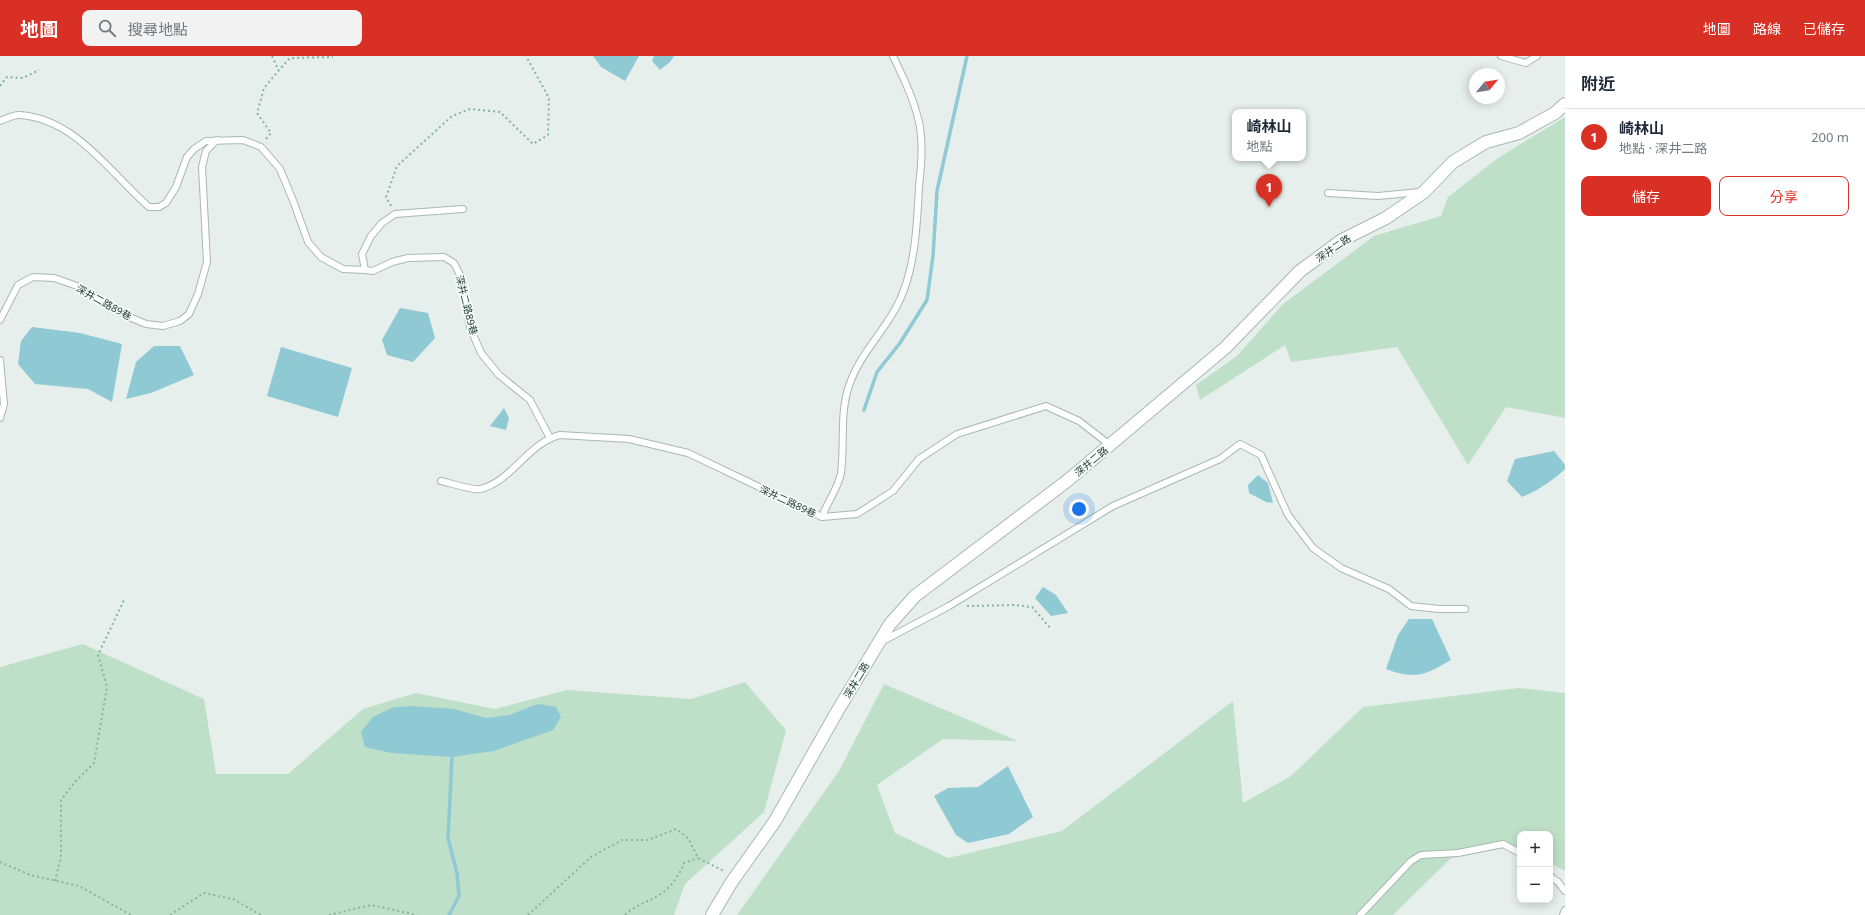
<!DOCTYPE html>
<html lang="zh-TW">
<head>
<meta charset="utf-8">
<style>
  body { margin:0; font-family:"Noto Sans","Noto Sans TC",sans-serif; background:#f2f2f3; color:#1f2937 }
  .controls { position:absolute; right:12px; bottom:12px; display:grid; overflow:hidden; border-radius:8px; box-shadow:0 2px 10px #0003 }
  .controls button { width:36px; height:36px; display:grid; place-items:center; padding:0; border:0; border-bottom:1px solid #e0e1e3; background:#fff; color:#1f2937; font:20px sans-serif }
  .compass { position:absolute; left:1469px; top:12px; width:36px; height:36px; border-radius:50%; background:#fff; box-shadow:0 2px 10px #0003; rotate:60deg }
  .you { position:absolute; left:1079px; top:453px; width:14px; height:14px; margin:-10px; border:3px solid #fff; border-radius:50%; background:#1a73e8; box-shadow:0 0 0 6px #1a73e833 }
  .badge { display:grid; place-items:center; width:26px; height:26px; border-radius:50%; background:#d93025; color:#fff; font-size:13px; font-weight:700 }
  .pin { position:absolute; translate:-50% -33px; filter:drop-shadow(0 1px 2px #0008) }
  .pin::after { content:''; position:absolute; top:21px; width:14px; height:12px; background:inherit; clip-path:polygon(0 0,100% 0,50% 100%) }
  .popup { position:absolute; left:1232px; top:53px; width:74px; height:52px; box-sizing:border-box; display:grid; place-content:center; border-radius:8px; background:#fff; filter:drop-shadow(0 1px 3px #0005); font-size:13px; white-space:nowrap; color:#747a83 }
  .popup b { font-size:15px; color:#1f2937 }
  .popup::after { content:''; position:absolute; left:50%; top:100%; margin-left:-8px; border:8px solid transparent; border-top-color:#fff }
  .list { margin:0; padding:0; list-style:none }
  h2 { display:flex; justify-content:space-between; align-items:center; height:52px; margin:0; padding:0 16px; font-size:17px }
  h2 small { font-size:13px; font-weight:400; color:#747a83 }
  .list li { display:grid; grid-template-columns:26px 1fr auto; gap:12px; align-items:center; box-sizing:border-box; height:56px; padding:0 16px; border-top:1px solid #e0e1e3 }
  .list b { display:block; font-size:15px; white-space:nowrap }
  .list p { margin:0; font-size:13px; white-space:nowrap; color:#747a83 }
  .list em { font-size:13px; font-style:normal; color:#747a83 }
  .actions { display:flex; gap:8px; padding:12px 16px }
  .actions a { flex:1; padding:9px 0; border:1px solid #d93025; border-radius:8px; text-align:center; font-size:14px; color:#d93025 }
  .actions .main { background:#d93025; color:#fff }
  .icon { flex:none; width:22px; height:22px; fill:none; stroke:currentColor; stroke-width:2; stroke-linecap:round; stroke-linejoin:round }
  .map { position:relative; flex:none; width:1565px; height:859px; overflow:hidden }
  header { display:flex; align-items:center; gap:24px; box-sizing:border-box; height:56px; padding:0 20px; background:#d93025; color:#fff }
  header strong { font-size:19px }
  nav { display:flex; gap:22px; margin-inline-start:auto; font-size:14px }
  .search { width:280px; height:36px; background:#f2f2f3; display:flex; align-items:center; gap:10px; box-sizing:border-box; padding:0 14px; border-radius:8px; color:#747a83; font-size:15px }
  main { display:flex }
  aside { flex:1; background:#fff }
  .map>svg:first-child { display:block }
  .green { fill:#bfe0c8 }
  .water { fill:#8ec9d4 }
  .lines { fill:none; stroke-linecap:round; stroke-linejoin:round }
  .stream { stroke:#8ec9d4; stroke-width:3.5 }
  .lane-casing { stroke:#a8b8b2; stroke-width:8 }
  .street-casing { stroke:#a8b8b2; stroke-width:14 }
  .path { stroke:#86b3a5; stroke-width:2; stroke-dasharray:2 3; stroke-linecap:butt }
  .lane { stroke:#fff; stroke-width:6 }
  .street { stroke:#fff; stroke-width:12 }
  .labels { text-anchor:middle; stroke-width:3.5; stroke-linejoin:round; paint-order:stroke }
  .street-label { font-size:10px; fill:#24423a; stroke:#f7fbf9 }
</style>
</head>
<body>
<header>
<strong>地圖</strong>
<div class="search"><svg class="icon" aria-label="search" viewBox="0 0 24 24"><circle cx="10" cy="10" r="6"/><path d="M15 15l6 6"/></svg>搜尋地點</div>
<nav><a>地圖</a><a>路線</a><a>已儲存</a></nav>
</header>
<main>
<div class="map">
<svg width="1565" height="859" viewBox="0 0 1565 859">
  <rect width="100%" height="100%" fill="#e6efeb"/>
  <g class="green">
    <path d="M1565,61V362L1506,351L1468,409L1397,291L1291,306L1285,289L1200,344L1196,329L1237,300L1283,248L1374,180L1441,160L1448,141L1498,102Z"/>
    <path d="M83,588L204,643L216,718H288L363,653L416,637L495,653L567,634L691,643L745,626L786,674L764,756L685,828L674,859H0V611Z"/>
    <path d="M884,628L1018,685L943,683L877,729L895,777L948,802L1062,775L1233,645L1243,747L1291,720L1363,651L1519,632L1565,637V815L1550,807V778H1520V793L1515,790L1451,802L1393,859H737L839,715Z"/>
  </g>
  <g class="water">
    <path d="M593,0H639L625,25L601,11Z"/>
    <path d="M654,0H674L670,6L660,14L652,5Z"/>
    <path d="M400,252L428,257L435,282L413,306L387,299L382,284Z"/>
    <path d="M32,271L80,277L122,288L112,346L88,333L35,328L18,308L21,285Z"/>
    <path d="M154,290H180L194,319L151,337L126,343L136,306Z"/>
    <path d="M281,291L352,312L338,361L267,340Z"/>
    <path d="M504,352L509,362L506,374L490,370Z"/>
    <path d="M1554,395L1565,409V413C1552,425 1539,434 1522,441L1507,425L1515,403Z"/>
    <path d="M1258,419L1268,427L1273,447L1266,446L1249,437L1248,429Z"/>
    <path d="M1043,531L1056,539L1068,557L1051,560L1035,542Z"/>
    <path d="M1409,563H1432L1451,604C1425,619 1416,624 1386,613L1398,579Z"/>
    <path d="M538,648L556,651L561,661L553,674L494,695L452,701L391,697L365,691L361,676L373,661L394,651L413,650L454,653L486,662L509,659Z"/>
    <path d="M1008,710L1033,761L1009,778L968,787L956,779L934,740L948,732L978,731Z"/>
  </g>
  <g class="lines">
    <g class="stream">
      <path d="M864,354L877,316L900,287L927,244L933,200L937,135L967,0"/>
      <path d="M449,859L459,840L457,817L448,782L452,701"/>
    </g>
    <defs>
      <g id="lane">
        <path d="M1501,0L1526,7L1537,0"/>
        <path d="M0,65C6,63 14,58 20,59C76,63 110,117 149,151H159L166,147L176,131L187,101L194,93L206,85L243,84L261,91L280,113L294,147L308,186L321,201L343,213L365,214"/>
        <path d="M1328,137L1378,140L1420,136"/>
        <path d="M463,153L395,158L382,167L371,180L362,198L365,214L373,215L392,206L408,202L444,201L454,207L460,219L470,271L481,297L499,319L530,344L550,382"/>
        <path d="M0,264L18,229L33,221L54,222L80,231L127,260L146,268L163,270L180,265L189,258L198,238L207,206L202,111L206,95L217,84"/>
        <path d="M0,304L4,348L0,362"/>
        <path d="M441,425C450,427 474,435 481,433C513,424 528,387 560,379L629,383L688,397L822,461L857,458L893,435L919,403L957,378L1046,350L1079,365L1110,389"/>
        <path d="M822,461C827,446 838,433 841,417C845,387 839,356 850,327C860,299 880,280 894,255C915,220 917,171 919,131C921,111 923,91 920,71C915,45 904,23 893,0"/>
        <path d="M883,585L949,550L1113,450L1220,403L1240,388L1261,399L1288,459L1313,492L1341,512L1389,533L1411,550L1439,553H1465"/>
        <path d="M1550,820L1558,826L1565,835"/>
        <path d="M1360,859L1411,805L1421,799L1458,797L1503,788L1520,797"/>
        <path d="M1563,859L1565,854"/>
      </g>
      <path id="street" d="M712,859L731,827L775,765L838,654L890,568L915,540L1067,425L1225,292L1300,215L1342,184L1386,162L1424,136L1453,106L1486,86L1519,77L1555,57L1565,48"/>
    </defs>
    <use href="#lane" class="lane-casing"/>
    <use href="#street" class="street-casing"/>
    <g class="path">
      <path d="M272,0L278,13"/>
      <path d="M0,30L7,21L23,22L39,14"/>
      <path d="M266,83L271,77L257,57L264,32L279,14L290,2L333,1"/>
      <path d="M391,150L386,141L397,110L452,60L470,53L500,56L533,88L548,79L549,42L526,0"/>
      <path d="M967,550L1015,549L1032,551L1051,573"/>
      <path d="M0,806L30,819L79,830L131,859"/>
      <path d="M55,825L61,801V744L75,726L94,707L107,631L98,599L124,544"/>
      <path d="M170,859L204,837L233,843L261,859"/>
      <path d="M329,859L371,849L417,859"/>
      <path d="M528,859L591,801L622,784H648L676,773L688,782L698,802L724,815"/>
      <path d="M625,859C636,848 650,846 662,837C672,830 680,818 684,807L698,802"/>
    </g>
    <use href="#lane" class="lane"/>
    <use href="#street" class="street"/>
  </g>
  <g class="labels">
    <g class="street-label">
      <text transform="translate(1333 192) rotate(-34)" y="4">深井二路</text>
      <text transform="translate(104 246) rotate(29)" y="4">深井二路89巷</text>
      <text transform="translate(467 249) rotate(76)" y="4">深井二路89巷</text>
      <text transform="translate(1091 405) rotate(-40)" y="4">深井二路</text>
      <text transform="translate(788 445) rotate(25)" y="4">深井二路89巷</text>
      <text transform="translate(856 624) rotate(-59)" y="4">深井二路</text>
    </g>
  </g>
</svg>
<div class="controls">
<button>+</button>
<button>−</button>
</div>
<svg class="compass" viewBox="-18 -18 36 36"><path d="M0-13l5 13h-10z" fill="#e53935"/><path d="M0 13l5-13h-10z" fill="#747a83"/></svg>
<div class="you"></div>
<div class="pin badge" style="left:1269px;top:151px">1</div>
<div class="popup"><b>崎林山</b>地點</div>
</div>
<aside>
<h2>附近<small></small></h2>
<ul class="list">
<li><span class="badge">1</span><div><b>崎林山</b><p>地點 · 深井二路</p></div><em>200 m</em></li>
</ul>
<div class="actions"><a class="main">儲存</a><a>分享</a></div>
</aside>
</main>
</body>
</html>
